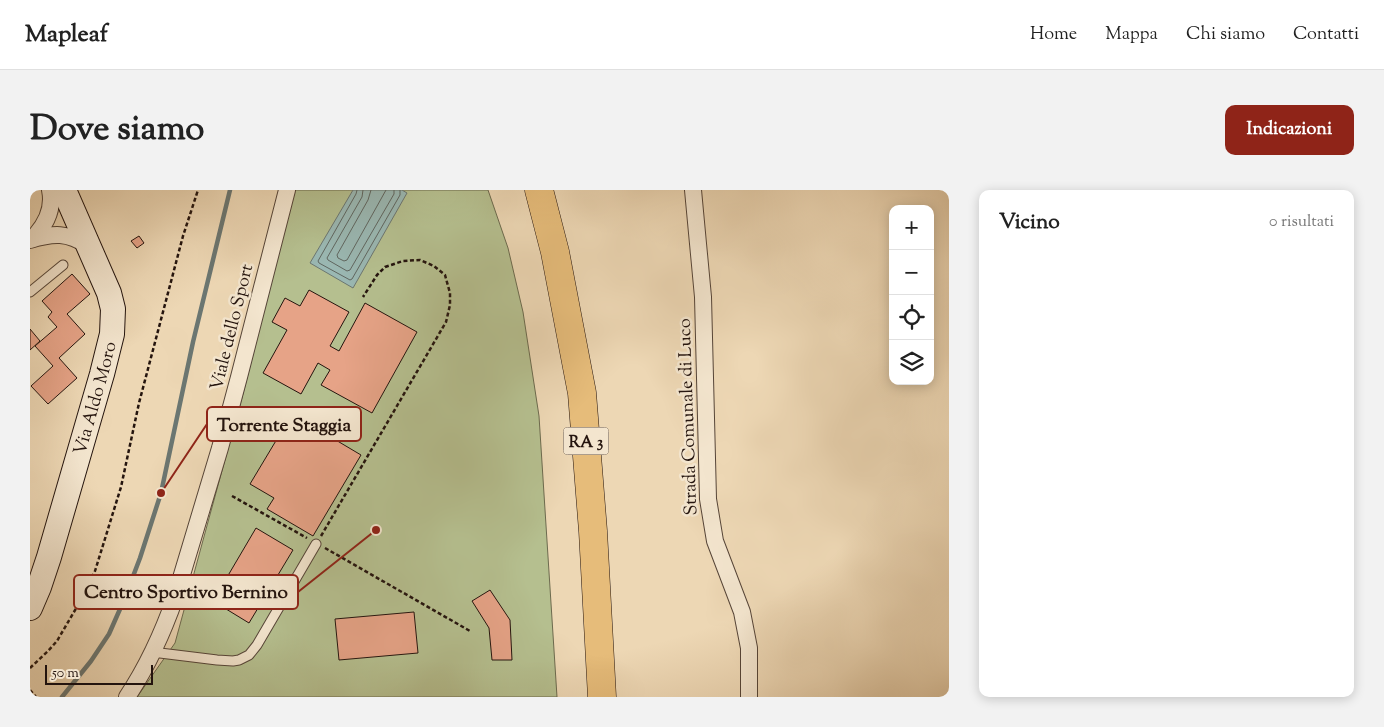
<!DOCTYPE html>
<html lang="it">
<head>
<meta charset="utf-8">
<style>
  body { margin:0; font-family:"Sorts Mill Goudy",serif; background:#f2f2f2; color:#222 }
  .controls { position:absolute; right:15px; top:15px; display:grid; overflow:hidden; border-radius:10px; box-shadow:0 2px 12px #0003 }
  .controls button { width:45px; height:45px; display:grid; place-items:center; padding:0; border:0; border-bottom:1px solid #e0e0e0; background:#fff; color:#222; font:25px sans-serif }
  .scale { position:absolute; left:15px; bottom:12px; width:108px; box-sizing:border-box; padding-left:5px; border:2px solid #24140e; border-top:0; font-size:14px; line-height:18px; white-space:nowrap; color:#24140e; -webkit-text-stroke:4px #f3e5ce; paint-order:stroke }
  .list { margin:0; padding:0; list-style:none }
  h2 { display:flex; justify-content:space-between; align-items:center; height:65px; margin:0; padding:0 20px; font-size:21px }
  h2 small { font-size:16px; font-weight:400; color:#767676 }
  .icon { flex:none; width:28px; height:28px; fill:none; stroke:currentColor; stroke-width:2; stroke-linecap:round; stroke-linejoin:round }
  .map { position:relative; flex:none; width:919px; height:507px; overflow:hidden; border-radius:10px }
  header { display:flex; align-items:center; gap:30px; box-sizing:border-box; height:70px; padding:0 25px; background:#fff; border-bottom:1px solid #e0e0e0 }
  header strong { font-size:24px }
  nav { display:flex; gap:28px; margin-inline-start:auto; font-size:18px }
  .intro { display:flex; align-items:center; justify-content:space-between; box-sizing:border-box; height:120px; padding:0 30px }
  h1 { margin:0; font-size:35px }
  .button { padding:12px 22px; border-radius:10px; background:#8f2418; color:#fff; font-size:18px; font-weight:700 }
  main { display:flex; gap:30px; padding:0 30px }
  aside { flex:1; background:#fff; border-radius:10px; box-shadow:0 2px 12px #0003 }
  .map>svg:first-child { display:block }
  .green { fill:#b5bf8f; stroke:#6c6a4e }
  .water { fill:#9ab8b3; stroke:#6b7671 }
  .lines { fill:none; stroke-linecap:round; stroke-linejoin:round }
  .shore { stroke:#5f6660; stroke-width:1 }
  .stream { stroke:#6b7671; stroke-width:4.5 }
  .building { fill:#e6a387; stroke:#24140e }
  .lane-casing { stroke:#564538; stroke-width:11 }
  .street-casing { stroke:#564538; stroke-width:18 }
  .secondary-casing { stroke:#24140e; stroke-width:26 }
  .highway-casing { stroke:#24140e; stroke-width:29 }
  .path { stroke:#24140e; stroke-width:2.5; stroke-dasharray:4 2.5; stroke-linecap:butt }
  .lane { stroke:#f3e5ce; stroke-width:9 }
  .street { stroke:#f3e5ce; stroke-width:16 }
  .secondary { stroke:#f3e5ce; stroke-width:24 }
  .highway { stroke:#e6bc7a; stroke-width:28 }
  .labels { text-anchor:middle; stroke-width:5; stroke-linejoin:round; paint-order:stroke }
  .shield { fill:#f3e5ce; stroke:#625348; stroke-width:1 }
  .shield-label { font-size:16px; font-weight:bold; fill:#24140e }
  .street-label { font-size:18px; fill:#24140e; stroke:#f3e5ce }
  .leader { fill:none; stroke:#8f2418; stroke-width:2 }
  .callout-dot { fill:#8f2418; stroke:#f3e5ce; stroke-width:2 }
  .callout { fill:#f3e5ce; stroke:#8f2418; stroke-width:2 }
  .callout-label { font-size:19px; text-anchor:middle; font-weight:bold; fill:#24140e }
</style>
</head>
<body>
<header>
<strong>Mapleaf</strong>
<nav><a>Home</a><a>Mappa</a><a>Chi siamo</a><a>Contatti</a></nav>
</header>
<div class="intro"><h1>Dove siamo</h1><a class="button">Indicazioni</a></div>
<main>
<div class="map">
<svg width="919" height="507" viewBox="0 0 919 507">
  <rect width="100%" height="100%" fill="#edd7b4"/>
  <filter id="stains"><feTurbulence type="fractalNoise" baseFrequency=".004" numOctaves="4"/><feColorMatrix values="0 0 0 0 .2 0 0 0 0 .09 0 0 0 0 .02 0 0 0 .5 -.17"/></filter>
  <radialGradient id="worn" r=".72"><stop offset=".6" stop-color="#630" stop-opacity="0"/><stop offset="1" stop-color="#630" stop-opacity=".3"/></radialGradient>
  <path class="green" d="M264,0H458L478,58L493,122L509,226L527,507H107L145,453L214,200Z"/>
  <path class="water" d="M323,0H372L377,3L323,98L280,73Z"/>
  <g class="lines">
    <g class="shore">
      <path d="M327,0L326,4L288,71L289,73L320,90L322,89L370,5V0"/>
      <path d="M333,0L332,7L297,68L298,70L317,81L320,80L364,4V0"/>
      <path d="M341,0L338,10L307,65L308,68L314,71L317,70L356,0"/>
    </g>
    <path class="stream" d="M32,507L61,471L79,444L94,410L110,368L131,303L163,152L200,0"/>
  </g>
  <g class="building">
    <path d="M109,46L114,53L107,58L101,51Z"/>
    <path d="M42,84L60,104L37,124L55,144L29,168L47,188L18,214L1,196L23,176L5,156L27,137L18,127L22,122L12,111Z"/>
    <path d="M279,100L319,122L300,156L309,161L335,113L387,142L342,223L291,195L300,180L288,173L271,204L233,183L257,140L242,132L255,108L270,116Z"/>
    <path d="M0,139L10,151L0,160Z"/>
    <path d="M262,224L331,265L283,346L237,319L244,308L220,294Z"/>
    <path d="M226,338L263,360L219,433L183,411Z"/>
    <path d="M460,400L480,430L482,470H462L459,438L442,411Z"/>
    <path d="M384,422L388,463L309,470L305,429Z"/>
  </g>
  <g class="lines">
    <defs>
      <g id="lane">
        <path d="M0,102L33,75"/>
        <path d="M122,462L187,470L203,471L209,470L219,465L227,455L286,354"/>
      </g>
      <g id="street">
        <path d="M663,0L673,107L678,309L685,351L712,422L719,458V507"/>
        <path d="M2,49C15,36 24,19 20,0"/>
        <path d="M0,50C23,43 38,42 58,56"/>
        <path d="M97,507C117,477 133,442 145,408L190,258L209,187L257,0"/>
      </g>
      <g id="secondary">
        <path id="s1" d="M0,418L9,397L19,367L72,184L82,144L83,119L79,103L34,0"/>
      </g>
      <path id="highway" d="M509,0L525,62L552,203L563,341L572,507"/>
    </defs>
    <use href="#lane" class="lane-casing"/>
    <use href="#street" class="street-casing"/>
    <use href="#secondary" class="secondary-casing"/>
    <use href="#highway" class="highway-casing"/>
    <g class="path">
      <path d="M202,306L277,348"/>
      <path d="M291,346L416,132L420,115V103L415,85L404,76L390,70L373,71L355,77L347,85L333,107"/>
      <path d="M295,358L440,441"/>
      <path d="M0,478L18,461L27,451L48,415L65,381L91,297L109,213L153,46L168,0"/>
      <path d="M0,500L6,507"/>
    </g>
    <use href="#lane" class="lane"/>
    <use href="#street" class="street"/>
    <use href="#secondary" class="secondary"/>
    <use href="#highway" class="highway"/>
  </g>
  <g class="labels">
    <rect class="shield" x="533.5" y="237.5" width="45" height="27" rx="4"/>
    <g class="shield-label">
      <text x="556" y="257">RA 3</text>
    </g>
    <g class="street-label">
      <text transform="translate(201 137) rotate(-76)" y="6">Viale dello Sport</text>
      <text dy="6" stroke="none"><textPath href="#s1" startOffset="220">Via Aldo Moro</textPath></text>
      <text transform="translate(657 227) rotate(-92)" y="6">Strada Comunale di Luco</text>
    </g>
  </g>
  <path class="leader" d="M131 303L177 234M346 340L268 402"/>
  <g class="callout-dot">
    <circle cx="131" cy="303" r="5"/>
    <circle cx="346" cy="340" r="5"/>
  </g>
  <g class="callout">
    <rect x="177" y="217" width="154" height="34" rx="5"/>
    <rect x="44" y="385" width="224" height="34" rx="5"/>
  </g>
  <g class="callout-label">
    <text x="254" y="241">Torrente Staggia</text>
    <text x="156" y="408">Centro Sportivo Bernino</text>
  </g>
  <rect width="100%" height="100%" filter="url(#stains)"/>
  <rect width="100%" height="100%" fill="url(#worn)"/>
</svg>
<div class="controls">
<button>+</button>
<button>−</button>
<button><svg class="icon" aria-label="locate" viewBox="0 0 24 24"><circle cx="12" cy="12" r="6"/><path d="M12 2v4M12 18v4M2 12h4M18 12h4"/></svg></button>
<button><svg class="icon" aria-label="layers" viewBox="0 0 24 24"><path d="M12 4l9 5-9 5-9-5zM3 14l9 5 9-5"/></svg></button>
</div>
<div class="scale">50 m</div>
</div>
<aside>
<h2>Vicino<small>0 risultati</small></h2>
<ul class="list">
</ul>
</aside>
</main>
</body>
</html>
